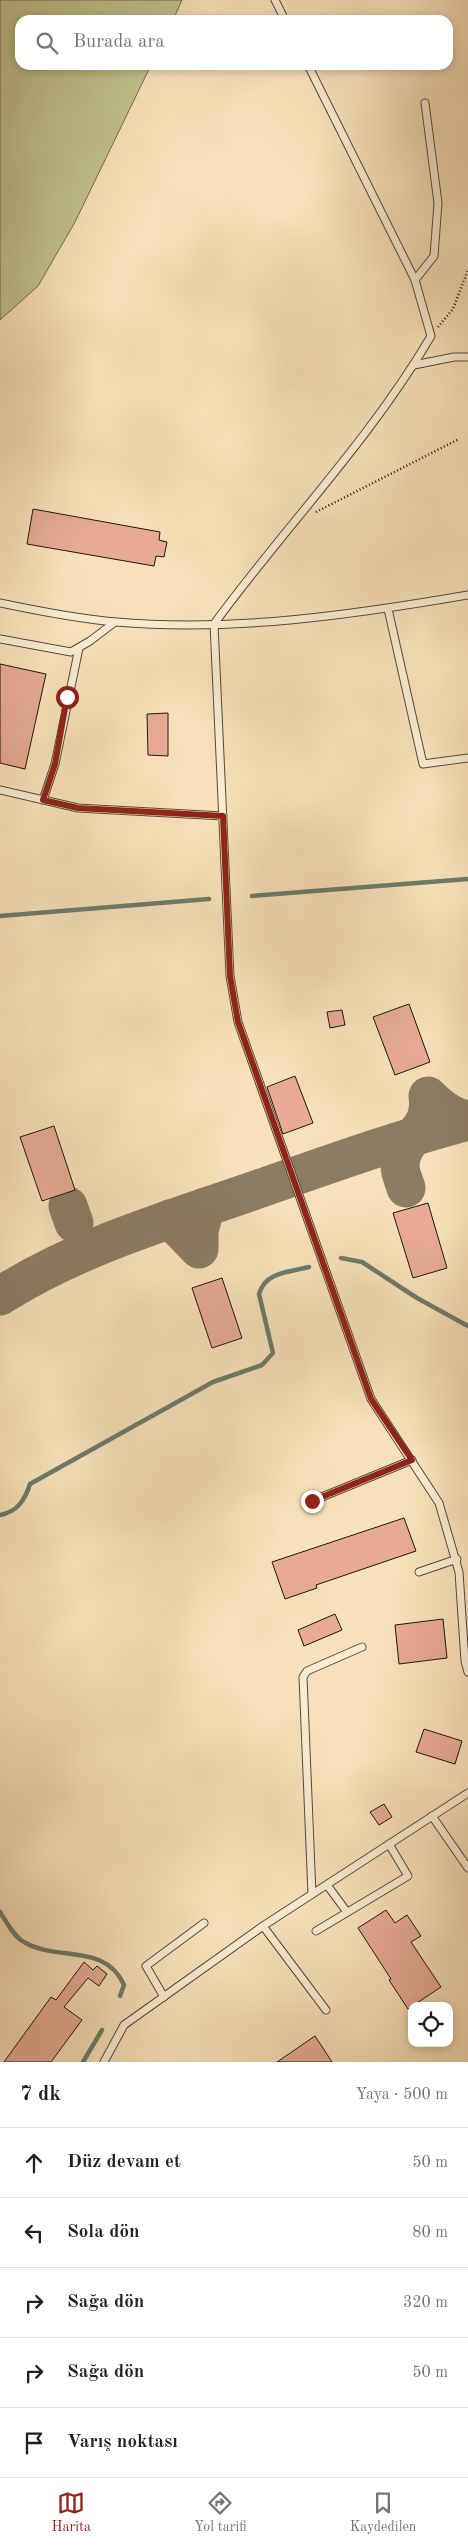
<!DOCTYPE html>
<html lang="tr">
<head>
<meta charset="utf-8">
<style>
  body { margin:0; font-family:"Old Standard TT",serif; background:#f2f2f2; color:#202124 }
  .controls { position:absolute; right:15px; bottom:15px; display:grid; overflow:hidden; border-radius:10px; box-shadow:0 2px 8px #0003 }
  .controls button { width:45px; height:45px; display:grid; place-items:center; padding:0; border:0; border-bottom:1px solid #e0e0e0; background:#fff; color:#202124; font:25px sans-serif }
  .stop { position:absolute; width:15px; height:15px; margin:-11px; border:4px solid #8f2418; border-radius:50%; background:#fff }
  .stop.end { background:#8f2418; border-color:#fff; box-shadow:0 1px 5px #0008 }
  .list { margin:0; padding:0; list-style:none }
  h2 { display:flex; justify-content:space-between; align-items:center; height:65px; margin:0; padding:0 20px; font-size:21px }
  h2 small { font-size:16px; font-weight:400; color:#757577 }
  .list li { display:grid; grid-template-columns:32px 1fr auto; gap:15px; align-items:center; box-sizing:border-box; height:70px; padding:0 20px; border-top:1px solid #e0e0e0 }
  .list b { display:block; font-size:19px; white-space:nowrap }
  .list em { font-size:16px; font-style:normal; color:#757577 }
  .icon { flex:none; width:28px; height:28px; fill:none; stroke:currentColor; stroke-width:2; stroke-linecap:round; stroke-linejoin:round }
  .map { position:relative; flex:none; width:468px; height:2062px; overflow:hidden }
  .search { position:absolute; background:#fff; box-shadow:0 2px 8px #0003; left:15px; right:15px; top:15px; height:55px; display:flex; align-items:center; gap:12px; box-sizing:border-box; padding:0 18px; border-radius:15px; color:#757577; font-size:19px }
  .sheet { height:415px; background:#fff }
  nav { display:flex; justify-content:space-around; align-items:center; box-sizing:border-box; height:70px; border-top:1px solid #e0e0e0; background:#fff; font-size:14px; color:#757577 }
  nav a { display:grid; justify-items:center; gap:2px }
  nav .on { color:#8f2418 }
  .map>svg:first-child { display:block }
  .green { fill:#c1c28d; stroke:#706c4e }
  .lines { fill:none; stroke-linecap:round; stroke-linejoin:round }
  .stream { stroke:#6c7b6c; stroke-width:4.5 }
  .taxiway { stroke:#8c7c64; stroke-width:39 }
  .building { fill:#e7ab95; stroke:#20170f }
  .lane-casing { stroke:#564a3a; stroke-width:9 }
  .path { stroke:#20170f; stroke-width:2.5; stroke-dasharray:1 2.5; stroke-linecap:butt }
  .lane { stroke:#faecd2; stroke-width:7 }
  .route { stroke:#8f2418; stroke-width:6 }
</style>
</head>
<body>
<div class="map">
<svg width="468" height="2062" viewBox="0 0 468 2062">
  <rect width="100%" height="100%" fill="#f8e1ba"/>
  <filter id="stains"><feTurbulence type="fractalNoise" baseFrequency=".004" numOctaves="4"/><feColorMatrix values="0 0 0 0 .2 0 0 0 0 .09 0 0 0 0 .02 0 0 0 .5 -.17"/></filter>
  <radialGradient id="worn" r=".72"><stop offset=".6" stop-color="#630" stop-opacity="0"/><stop offset="1" stop-color="#630" stop-opacity=".3"/></radialGradient>
  <path class="green" d="M0,0H182L173,20H20V65H151L75,222L38,286L0,320Z"/>
  <g class="lines">
    <g class="stream">
      <path d="M252,896L468,879"/>
      <path d="M0,916L209,899"/>
      <path d="M341,1258L362,1262L417,1298L468,1326"/>
      <path d="M0,1515C17,1512 25,1500 30,1484L213,1382L262,1365L273,1353L259,1294C265,1272 289,1272 309,1267"/>
      <path d="M0,1912C6,1921 14,1937 24,1942C56,1962 105,1942 124,1985L120,1996"/>
      <path d="M83,2062L102,2030"/>
    </g>
    <g class="taxiway">
      <path d="M406,1188C404,1181 400,1173 400,1166C401,1133 433,1135 428,1096C440,1108 451,1117 468,1120"/>
      <path d="M68,1206L74,1223"/>
      <path d="M170,1219L199,1249V1231L205,1207"/>
      <path d="M0,1296C76,1248 160,1223 244,1194C319,1168 392,1141 468,1121"/>
    </g>
  </g>
  <g class="building">
    <path d="M33,509L160,532L159,540L167,542L164,557L156,556L154,566L27,544Z"/>
    <path d="M0,664L46,674L25,769L0,763Z"/>
    <path d="M168,713V756L148,755L147,714Z"/>
    <path d="M409,1004L430,1062L395,1075L373,1017Z"/>
    <path d="M342,1010L345,1025L330,1028L327,1012Z"/>
    <path d="M295,1076L313,1123L283,1134L267,1087Z"/>
    <path d="M54,1126L75,1190L42,1201L20,1137Z"/>
    <path d="M428,1203L447,1268L413,1278L393,1213Z"/>
    <path d="M222,1278L242,1338L212,1348L192,1288Z"/>
    <path d="M404,1518L416,1551L316,1585L317,1588L285,1599L272,1562Z"/>
    <path d="M335,1614L342,1630L304,1646L298,1630Z"/>
    <path d="M443,1619L447,1658L399,1664L395,1625Z"/>
    <path d="M424,1729L462,1741L455,1764L416,1752Z"/>
    <path d="M384,1804L392,1817L379,1825L370,1812Z"/>
    <path d="M386,1910L395,1923L407,1915L421,1936L411,1942L441,1987L408,2009L389,1980L391,1979L358,1928Z"/>
    <path d="M84,1962L93,1970L97,1966L107,1974L99,1986L88,1978L64,2007L82,2020L51,2062H4L51,1997L56,2000Z"/>
    <path d="M315,2036L332,2062H277Z"/>
  </g>
  <g class="lines">
    <defs>
      <g id="lane">
        <path d="M275,0L285,20"/>
        <path d="M308,65L415,280L431,336C370,440 285,527 214,624L230,976L238,1022L371,1399L439,1503L459,1572L465,1661L468,1672"/>
        <path d="M415,280L434,256L438,203L425,103"/>
        <path d="M414,365L454,357H468"/>
        <path d="M0,603C38,611 78,619 116,622C234,632 352,615 468,595"/>
        <path d="M388,609L423,764L468,758"/>
        <path d="M0,639L71,652L90,641L115,622"/>
        <path d="M0,790L78,808L223,816"/>
        <path d="M43,800L55,764L79,648"/>
        <path d="M312,1501L412,1460"/>
        <path d="M419,1572L457,1559"/>
        <path d="M432,1816L468,1868"/>
        <path d="M327,1885L347,1912"/>
        <path d="M312,1894L303,1677L307,1671L362,1647"/>
        <path d="M263,1926L326,2010"/>
        <path d="M316,1931L408,1876L389,1844"/>
        <path d="M164,1997L146,1966L204,1923"/>
        <path d="M104,2062L124,2025L263,1926L468,1793"/>
      </g>
    </defs>
    <use href="#lane" class="lane-casing"/>
    <g class="path">
      <path d="M438,327L453,309L468,270"/>
      <path d="M316,512L459,439"/>
    </g>
    <use href="#lane" class="lane"/>
  </g>
  <g class="lines">
    <path class="route" d="M67,697L55,764L43,800L78,808L223,816L230,976L238,1022L371,1399L412,1460L312,1501"/>
  </g>
  <rect width="100%" height="100%" filter="url(#stains)"/>
  <rect width="100%" height="100%" fill="url(#worn)"/>
</svg>
<div class="controls">
<button><svg class="icon" aria-label="locate" viewBox="0 0 24 24"><circle cx="12" cy="12" r="6"/><path d="M12 2v4M12 18v4M2 12h4M18 12h4"/></svg></button>
</div>
<div class="stop" style="left:67px;top:697px"></div>
<div class="stop end" style="left:312px;top:1501px"></div>
<div class="search"><svg class="icon" aria-label="search" viewBox="0 0 24 24"><circle cx="10" cy="10" r="6"/><path d="M15 15l6 6"/></svg>Burada ara</div>
</div>
<section class="sheet">
<h2>7 dk<small>Yaya · 500 m</small></h2>
<ul class="list">
<li><svg class="icon" aria-label="ahead" viewBox="0 0 24 24"><path d="M12 20V5M6 11l6-6 6 6"/></svg><div><b>Düz devam et</b></div><em>50 m</em></li>
<li><svg class="icon" aria-label="left" viewBox="0 0 24 24"><path d="M17 20v-9H6M10 6l-5 5 5 5"/></svg><div><b>Sola dön</b></div><em>80 m</em></li>
<li><svg class="icon" aria-label="right" viewBox="0 0 24 24"><path d="M7 20v-9h11M14 6l5 5-5 5"/></svg><div><b>Sağa dön</b></div><em>320 m</em></li>
<li><svg class="icon" aria-label="right" viewBox="0 0 24 24"><path d="M7 20v-9h11M14 6l5 5-5 5"/></svg><div><b>Sağa dön</b></div><em>50 m</em></li>
<li><svg class="icon" aria-label="arrive" viewBox="0 0 24 24"><path d="M6 21V4h12l-3 4 3 4H6"/></svg><div><b>Varış noktası</b></div></li>
</ul>
</section>
<nav>
<a class="on"><svg class="icon" aria-label="map" viewBox="0 0 24 24"><path d="M3 6l6-2 6 2 6-2v14l-6 2-6-2-6 2zM9 4v14M15 6v14"/></svg>Harita</a>
<a><svg class="icon" aria-label="directions" viewBox="0 0 24 24"><path d="M12 3l9 9-9 9-9-9zM9 14v-3h6M13 9l2 2-2 2"/></svg>Yol tarifi</a>
<a><svg class="icon" aria-label="saved" viewBox="0 0 24 24"><path d="M7 4h10v16l-5-4-5 4z"/></svg>Kaydedilen</a>
</nav>
</body>
</html>
